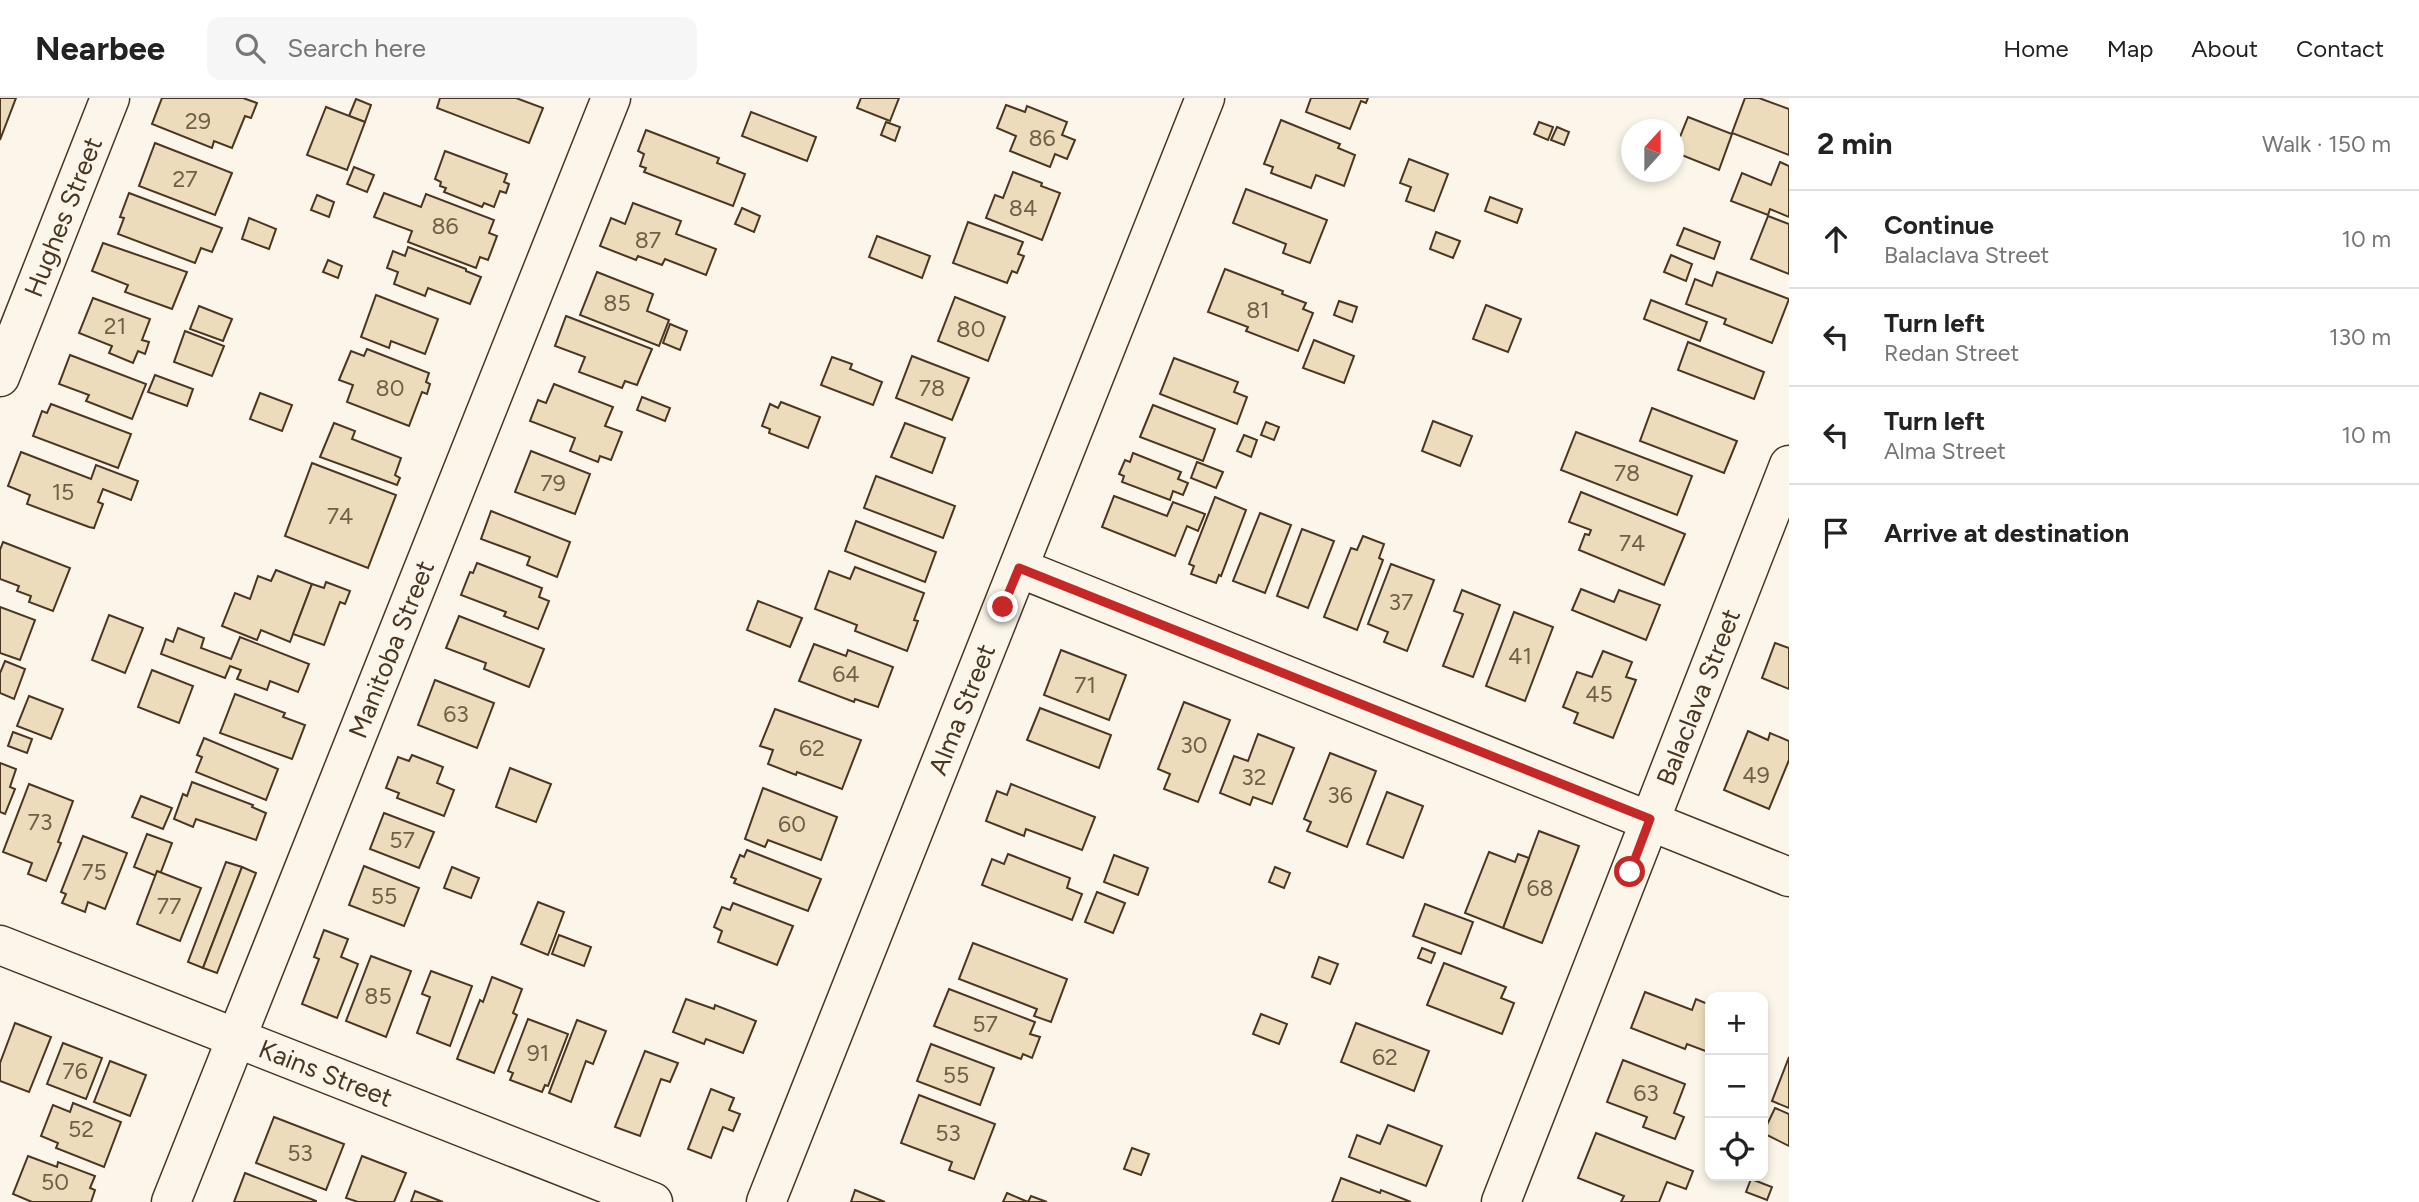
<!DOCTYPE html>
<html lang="en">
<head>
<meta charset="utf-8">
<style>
  body { margin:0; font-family:Figtree,sans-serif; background:#f6f6f6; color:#222 }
  .controls { position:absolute; right:21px; bottom:21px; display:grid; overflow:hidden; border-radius:14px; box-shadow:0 4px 10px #0003 }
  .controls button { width:63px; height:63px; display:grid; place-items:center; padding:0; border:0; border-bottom:2px solid #e0e0e0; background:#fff; color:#222; font:35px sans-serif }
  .compass { position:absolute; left:1621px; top:21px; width:63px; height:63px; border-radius:50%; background:#fff; box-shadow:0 4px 10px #0003; rotate:21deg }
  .stop { position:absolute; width:21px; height:21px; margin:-16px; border:5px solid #c62828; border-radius:50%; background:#fff }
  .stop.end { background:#c62828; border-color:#fff; box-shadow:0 2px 7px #0008 }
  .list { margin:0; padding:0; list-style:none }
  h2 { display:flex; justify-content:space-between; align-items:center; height:91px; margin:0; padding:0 28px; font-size:30px }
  h2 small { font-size:23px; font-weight:400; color:#767676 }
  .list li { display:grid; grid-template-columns:46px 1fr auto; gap:21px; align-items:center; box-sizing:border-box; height:98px; padding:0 28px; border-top:2px solid #e0e0e0 }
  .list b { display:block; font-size:26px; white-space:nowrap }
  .list p { margin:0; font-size:23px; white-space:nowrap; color:#767676 }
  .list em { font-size:23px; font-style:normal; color:#767676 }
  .icon { flex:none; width:38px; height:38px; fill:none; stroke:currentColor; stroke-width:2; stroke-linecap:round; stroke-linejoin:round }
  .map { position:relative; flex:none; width:1789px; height:1104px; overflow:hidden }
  header { display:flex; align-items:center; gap:42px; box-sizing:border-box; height:98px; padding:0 35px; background:#fff; border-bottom:2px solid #e0e0e0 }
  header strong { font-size:33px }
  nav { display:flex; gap:38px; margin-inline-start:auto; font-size:24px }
  .search { width:490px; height:63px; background:#f6f6f6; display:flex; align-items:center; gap:18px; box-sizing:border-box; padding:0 24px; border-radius:14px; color:#767676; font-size:26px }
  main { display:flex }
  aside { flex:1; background:#fff }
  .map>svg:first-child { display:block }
  .building { fill:#ecdcbc; stroke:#4a3520; stroke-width:2 }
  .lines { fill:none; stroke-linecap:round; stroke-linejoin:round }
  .minor-casing { stroke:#4a3520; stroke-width:41 }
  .minor { stroke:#fbf6e9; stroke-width:38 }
  .route { stroke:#c62828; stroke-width:9 }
  .labels { text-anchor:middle; stroke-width:5; stroke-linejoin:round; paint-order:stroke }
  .number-label { font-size:23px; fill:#725f47 }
  .street-label { font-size:26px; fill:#4a3520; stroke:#fbf6e9 }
</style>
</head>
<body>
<header>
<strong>Nearbee</strong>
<div class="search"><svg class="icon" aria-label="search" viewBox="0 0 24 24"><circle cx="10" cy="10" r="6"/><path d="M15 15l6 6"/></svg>Search here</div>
<nav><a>Home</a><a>Map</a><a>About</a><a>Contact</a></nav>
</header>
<main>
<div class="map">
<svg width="1789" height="1104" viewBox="0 0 1789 1104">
  <rect width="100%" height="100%" fill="#fbf6e9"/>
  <g class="building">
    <path d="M0,0H16L0,42Z"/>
    <path d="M162,0H243L257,5L251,20L245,18L232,50L214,43L212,50L152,26Z"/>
    <path d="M440,0H516L543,10L529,45L437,10Z"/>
    <path d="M861,0H899L890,23L857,10Z"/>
    <path d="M1311,0H1368L1366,5L1361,3L1350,31L1306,14Z"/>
    <path d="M1745,0H1759L1789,11V57L1732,35Z"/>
    <path d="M356,1L371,7L365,24L349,18Z"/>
    <path d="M1006,7L1025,14L1027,8L1067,24L1062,37L1075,42L1067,61L1055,56L1050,69L1010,53L1016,38L997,30Z"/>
    <path d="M326,9L365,24L347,72L307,57Z"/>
    <path d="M751,14L816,39L807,63L742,38Z"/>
    <path d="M1688,19L1732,36L1719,72L1674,54Z"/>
    <path d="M1281,22L1340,46L1338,50L1355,57L1344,88L1316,77L1311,90L1271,75L1273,69L1264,66Z"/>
    <path d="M886,24L900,29L895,43L881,37Z"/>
    <path d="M1539,24L1553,29L1548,42L1534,36Z"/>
    <path d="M1557,29L1569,34L1564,47L1551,42Z"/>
    <path d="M646,32L719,60L717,65L745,76L733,108L644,74L646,70L640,68L644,56L638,53Z"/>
    <path d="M155,45L232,75L215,117L139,88Z"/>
    <path d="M445,53L507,76L504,84L509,86L506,95L500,93L494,109L484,105L482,109L444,94L446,90L440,88L441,84L435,81Z"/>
    <path d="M1409,61L1448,76L1434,113L1406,103L1411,89L1400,85Z"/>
    <path d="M1780,64L1789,68V119L1770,111L1768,117L1731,103L1742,75L1771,87Z"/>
    <path d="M354,69L374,77L367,94L347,86Z"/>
    <path d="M1013,74L1042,85L1041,88L1060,95L1042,142L986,120L995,97L1003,100Z"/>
    <path d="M1246,91L1327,122L1310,165L1283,155L1286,146L1233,125Z"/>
    <path d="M129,95L222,130L212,154L201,150L195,165L118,136L124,120L120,119Z"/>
    <path d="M384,95L421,109L426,96L494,122L489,135L497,138L488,162L480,159L476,170L408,144L412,133L374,119Z"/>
    <path d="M317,97L334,104L329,119L311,112Z"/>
    <path d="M1490,99L1522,111L1517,125L1485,113Z"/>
    <path d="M633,105L681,123L676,136L716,151L706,177L665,161L662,167L638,158L636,162L600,148L611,120L625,126Z"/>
    <path d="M742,110L760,118L754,134L735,126Z"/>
    <path d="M1768,118L1789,126V176L1751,161Z"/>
    <path d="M249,120L276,131L269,151L242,141Z"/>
    <path d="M968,124L1023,144L1018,156L1024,158L1017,175L1012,173L1007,185L953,165Z"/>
    <path d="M1684,130L1720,144L1714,161L1677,147Z"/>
    <path d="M1436,134L1460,143L1453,160L1430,151Z"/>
    <path d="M877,138L930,158L922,180L869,159Z"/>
    <path d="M103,145L187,174L172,211L125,194L128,187L92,173Z"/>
    <path d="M408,149L466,171V173L481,179L470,206L428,190L425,198L394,186L398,174L387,170L393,153L405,158Z"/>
    <path d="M1671,157L1692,166L1686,183L1664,174Z"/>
    <path d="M328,162L342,168L338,180L323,174Z"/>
    <path d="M1225,171L1283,193L1282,196L1306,205L1303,211L1313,215L1298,253L1246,233L1248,229L1208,214Z"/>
    <path d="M597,174L653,196L647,213L669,222L659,248L580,217Z"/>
    <path d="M1717,174L1789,201L1772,245L1724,226L1726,221L1686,206L1695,181L1712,188Z"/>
    <path d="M376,197L438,221L425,256L391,243L389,250L361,239Z"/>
    <path d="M955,199L1005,219L988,263L938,243Z"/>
    <path d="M93,200L150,221L142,242L149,244L145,256L138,253L133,265L109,255L112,248L79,235Z"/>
    <path d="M1651,202L1707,224L1700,243L1644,221Z"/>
    <path d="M1339,203L1357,209L1352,224L1334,217Z"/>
    <path d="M1486,207L1521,221L1508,254L1473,241Z"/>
    <path d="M199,208L232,221L223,243L190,231Z"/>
    <path d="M566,218L652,251L637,287L625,283L622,290L579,274L585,259L555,248Z"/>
    <path d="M670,226L687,233L680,252L663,245Z"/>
    <path d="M185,233L224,248L212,278L174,264Z"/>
    <path d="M1314,242L1354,258L1344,285L1303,270Z"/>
    <path d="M1688,244L1764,274L1754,301L1678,272Z"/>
    <path d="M367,251L429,275L426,284L430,286L427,296L422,294L409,328L347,304L353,287L339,282L351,253L364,258Z"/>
    <path d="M70,257L146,286L132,321L86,303L89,297L59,286Z"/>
    <path d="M912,258L969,280L952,322L896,300Z"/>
    <path d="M832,259L852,266L850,271L882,284L873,307L821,287Z"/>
    <path d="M1174,260L1238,284L1234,294L1247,299L1237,326L1160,296Z"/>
    <path d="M155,277L193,291L187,308L148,294Z"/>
    <path d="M554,286L613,309L605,328L622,334L611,362L600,358L598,364L570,353L575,340L530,323L538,302L546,305Z"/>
    <path d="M260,295L292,307L282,333L250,321Z"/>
    <path d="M642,299L670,310L665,323L637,312Z"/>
    <path d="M781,304L820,319L808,350L769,335L770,331L762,328L770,306L778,310Z"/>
    <path d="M51,306L131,336L118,370L33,338L42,313L47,315Z"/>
    <path d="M1153,307L1215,331L1203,363L1140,339Z"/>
    <path d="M1652,310L1737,343L1724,375L1640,343Z"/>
    <path d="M1433,323L1472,338L1460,368L1422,353Z"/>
    <path d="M1266,324L1279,329L1274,342L1261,337Z"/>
    <path d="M334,325L355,333L352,341L401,360L395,377L400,380L397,387L320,359Z"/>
    <path d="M905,325L945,340L932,375L891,359Z"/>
    <path d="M1576,334L1692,378L1677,417L1561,372Z"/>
    <path d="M1244,337L1257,342L1251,359L1237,353Z"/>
    <path d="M531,353L590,376L575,416L515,394Z"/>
    <path d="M21,354L91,381L96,367L138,383L131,402L103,391L98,404L103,406L94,430L89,429L27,406L30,397L8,388Z"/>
    <path d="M1133,355L1181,374L1178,381L1188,385L1183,397L1173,393L1170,402L1122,384L1124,378L1119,376L1125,362L1130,364Z"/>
    <path d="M1197,364L1223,374L1216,390L1191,380Z"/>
    <path d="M312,365L396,397L368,470L285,438Z"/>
    <path d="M876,378L955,408L943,440L864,410Z"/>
    <path d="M1581,394L1685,436L1664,487L1579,452L1585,436L1589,437L1591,432L1569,424Z"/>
    <path d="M1114,398L1167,418L1173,404L1205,416L1198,433L1187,428L1175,458L1102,429Z"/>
    <path d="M1215,399L1246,412L1221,478L1219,477L1216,485L1191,476L1194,468L1189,466Z"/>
    <path d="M491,413L570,444L557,479L527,467L530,459L481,441Z"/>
    <path d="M1260,415L1291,427L1265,495L1233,483Z"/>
    <path d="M856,423L936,454L925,484L845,453Z"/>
    <path d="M1302,431L1334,443L1308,510L1277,498Z"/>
    <path d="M1363,438L1384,446L1379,460L1383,462L1357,532L1324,519L1351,450L1357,452Z"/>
    <path d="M3,444L70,470L53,513L29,504L31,498L17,493L19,488L0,481V452Z"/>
    <path d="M477,465L542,490L539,499L549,503L538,531L504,518L506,514L461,497L470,474L473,475Z"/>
    <path d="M1391,466L1434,482L1407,553L1384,544L1388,534L1368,526Z"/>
    <path d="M855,469L924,495L914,522L918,523L907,553L855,533L857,527L815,511L829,473L850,481Z"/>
    <path d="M276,472L312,486L290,544L261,532L257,542L222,528L235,495L250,501L258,478L271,483Z"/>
    <path d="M326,484L350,493L345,506L340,504L324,547L293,536L312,486L324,490Z"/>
    <path d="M1581,491L1614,504L1619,492L1660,507L1646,542L1572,512Z"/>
    <path d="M1462,492L1500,507L1473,579L1443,568L1463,516L1454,513Z"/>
    <path d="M758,503L802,520L790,549L747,532Z"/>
    <path d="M0,509L35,522L20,562L0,555Z"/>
    <path d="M1514,514L1553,529L1525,603L1486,588Z"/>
    <path d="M109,517L143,530L125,575L92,562Z"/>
    <path d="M459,518L544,551L529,589L484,571L486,565L446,550Z"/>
    <path d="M178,530L204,540L201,550L231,561L240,539L309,566L298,594L270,583L267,592L237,581L241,572L230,568L225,580L161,556L166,541L173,544Z"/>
    <path d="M1775,545L1789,550V591L1762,580Z"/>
    <path d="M814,546L846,558L848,552L893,569L878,609L855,601L854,604L799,583Z"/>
    <path d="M1061,552L1126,577L1109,622L1044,597Z"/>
    <path d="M1603,553L1632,564L1626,579L1636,582L1613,640L1574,625L1578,615L1563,609L1577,574L1592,579Z"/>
    <path d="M5,563L25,571L14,601L0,595V575Z"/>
    <path d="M152,572L193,588L179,625L138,609Z"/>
    <path d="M435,582L494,605L477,650L418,627Z"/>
    <path d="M235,596L285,615L283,619L305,627L292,661L220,635Z"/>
    <path d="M29,598L63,611L51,641L17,628Z"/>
    <path d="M1184,604L1230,622L1198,704L1164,691L1170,676L1158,671Z"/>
    <path d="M1040,610L1111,637L1099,670L1027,642Z"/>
    <path d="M775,611L861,642L842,691L797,674L796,677L768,666L773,652L760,648Z"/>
    <path d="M1748,633L1768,642L1770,635L1789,643V662L1769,711L1724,692Z"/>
    <path d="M13,634L32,641L27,655L8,648Z"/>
    <path d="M1258,636L1294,650L1272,706L1253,699L1250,707L1220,695L1234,658L1248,663Z"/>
    <path d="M204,640L278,671L266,702L196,674L202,659L197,657Z"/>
    <path d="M1330,655L1376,673L1347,749L1307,733L1311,724L1304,721Z"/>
    <path d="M412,657L443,669L437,685L454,692L444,718L397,700L399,695L386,690L398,659L409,663Z"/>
    <path d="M0,665L16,671L10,689L15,691L5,716L0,714Z"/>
    <path d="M510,670L551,686L536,724L496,709Z"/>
    <path d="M192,684L253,707L252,709L266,715L256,742L196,721L193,729L174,721L183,696L187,698Z"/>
    <path d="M29,686L73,703L58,744L61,745L46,783L28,776L32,765L3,754Z"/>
    <path d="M1011,686L1095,719L1082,752L1026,731L1024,738L986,723L997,693L1007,697Z"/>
    <path d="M763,690L837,719L821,762L768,742L765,749L745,741Z"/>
    <path d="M1387,694L1423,708L1403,760L1367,746Z"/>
    <path d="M141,698L172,710L163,731L132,719Z"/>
    <path d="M384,715L434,734L419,770L370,751Z"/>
    <path d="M1539,733L1579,748L1542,845L1503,830Z"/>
    <path d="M147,736L172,745L159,779L134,769Z"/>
    <path d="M83,738L127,755L105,811L88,804L85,814L62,805L66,796L61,794Z"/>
    <path d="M747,752L821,781L808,813L734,785L736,781L731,779L740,757L744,759Z"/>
    <path d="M1489,754L1515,764L1518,756L1529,760L1503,830L1465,815Z"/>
    <path d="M1008,756L1070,780L1067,790L1082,796L1072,822L982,787L992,761L1004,766Z"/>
    <path d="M1114,757L1148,770L1138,797L1104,784Z"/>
    <path d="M226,764L242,769L203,870L188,864Z"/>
    <path d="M364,768L419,790L404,828L349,807Z"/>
    <path d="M242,769L256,775L217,875L203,870Z"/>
    <path d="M452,769L479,780L471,800L444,790Z"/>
    <path d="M1275,769L1290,775L1284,790L1269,784Z"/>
    <path d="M157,773L201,790L180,843L137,826Z"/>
    <path d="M1097,794L1125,805L1113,835L1085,824Z"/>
    <path d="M538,804L564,814L548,857L521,846Z"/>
    <path d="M733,805L793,828L777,867L718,844L722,833L714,829L722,809L730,812Z"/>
    <path d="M1425,806L1473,824L1461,856L1413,838Z"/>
    <path d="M324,832L348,841L341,859L358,866L337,920L302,906L319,861L314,859Z"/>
    <path d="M559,837L591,849L584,868L552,856Z"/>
    <path d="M973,845L1067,881L1051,924L1034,918L1037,911L959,881Z"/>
    <path d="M1422,850L1435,855L1431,865L1418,860Z"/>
    <path d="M371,858L411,873L386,939L346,923Z"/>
    <path d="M1319,859L1338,866L1330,886L1312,879Z"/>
    <path d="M1444,865L1506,889L1501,900L1514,905L1502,936L1427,907Z"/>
    <path d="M431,873L472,888L450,948L417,935L430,899L422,896Z"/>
    <path d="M492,879L522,891L513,915L517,917L494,975L457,961L480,902L483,904Z"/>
    <path d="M949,891L1035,924L1030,936L1040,939L1032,960L1023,956L1021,961L934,928Z"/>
    <path d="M1645,894L1692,912L1696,901L1710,907V947L1708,954L1687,946L1685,951L1631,930Z"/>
    <path d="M686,901L714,911L715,907L756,923L743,955L706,941L704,946L673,934Z"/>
    <path d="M1261,916L1287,926L1279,946L1253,936Z"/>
    <path d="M528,921L568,936L548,988L545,987L542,994L510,982L513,975L508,973Z"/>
    <path d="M577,922L606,933L593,966L586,963L571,1004L549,995Z"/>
    <path d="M15,925L51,939L29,994L0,983V965Z"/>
    <path d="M1356,925L1429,953L1414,993L1341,964Z"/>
    <path d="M63,945L102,960L86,1001L47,986Z"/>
    <path d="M931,946L994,970L980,1007L917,983Z"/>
    <path d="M645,953L678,965L670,984L661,981L640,1038L615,1029Z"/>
    <path d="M1789,959V1010L1772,1003Z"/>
    <path d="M1623,962L1685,986L1674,1015L1684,1019L1675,1041L1643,1029L1647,1019L1607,1004Z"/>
    <path d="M110,963L146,977L130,1018L94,1004Z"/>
    <path d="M711,991L734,1000L729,1012L740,1016L733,1033L723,1029L711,1060L688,1051Z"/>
    <path d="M919,997L995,1026L974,1081L949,1072L952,1064L901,1045Z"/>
    <path d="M73,1005L121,1024L104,1069L56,1050L58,1045L41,1038L53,1007L70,1014Z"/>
    <path d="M1775,1010L1789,1016V1048L1763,1035Z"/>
    <path d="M274,1019L344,1046L326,1092L256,1065Z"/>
    <path d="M1388,1027L1442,1048L1426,1088L1349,1059L1357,1037L1380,1046Z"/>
    <path d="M1596,1035L1693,1073L1686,1091L1667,1084L1659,1104H1621L1624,1098L1578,1080Z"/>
    <path d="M1132,1050L1149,1056L1141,1077L1124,1071Z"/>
    <path d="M28,1058L57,1069L58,1064L95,1078L90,1090L95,1092L91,1104H32L13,1096Z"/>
    <path d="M362,1058L406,1075L394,1104H358L346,1100Z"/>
    <path d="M245,1075L316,1103V1104H234Z"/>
    <path d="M1341,1080L1380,1095L1381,1092L1411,1104H1332Z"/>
    <path d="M1751,1081L1772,1089L1767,1102L1746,1094Z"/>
    <path d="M855,1092L885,1104H851Z"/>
    <path d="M415,1093L443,1104H411Z"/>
    <path d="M1007,1095L1028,1104L1031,1098L1047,1104H1003Z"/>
  </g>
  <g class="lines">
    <defs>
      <g id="minor">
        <path id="s1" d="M0,279L110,0"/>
        <path d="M1019,470L1789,779"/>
        <path id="s2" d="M0,847L653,1104"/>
        <path id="s3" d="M171,1104L611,0"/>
        <path id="s4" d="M766,1104L1205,0"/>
        <path id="s5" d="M1501,1104L1789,367"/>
      </g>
    </defs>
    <use href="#minor" class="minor-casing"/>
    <use href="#minor" class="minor"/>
  </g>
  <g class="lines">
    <path class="route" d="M1003,509L1019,470L1650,721L1630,774"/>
  </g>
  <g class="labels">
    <g class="number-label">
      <text x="198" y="31">29</text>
      <text x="1042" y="48">86</text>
      <text x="185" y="89">27</text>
      <text x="1023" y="118">84</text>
      <text x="445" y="136">86</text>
      <text x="648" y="150">87</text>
      <text x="617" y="213">85</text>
      <text x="1258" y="220">81</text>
      <text x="115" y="236">21</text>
      <text x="971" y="239">80</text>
      <text x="390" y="298">80</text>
      <text x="932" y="298">78</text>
      <text x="1627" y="383">78</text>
      <text x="553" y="393">79</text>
      <text x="63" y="402">15</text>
      <text x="340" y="426">74</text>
      <text x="1632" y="453">74</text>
      <text x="1401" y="512">37</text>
      <text x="1520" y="566">41</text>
      <text x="846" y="584">64</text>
      <text x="1085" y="595">71</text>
      <text x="1599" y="604">45</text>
      <text x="456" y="624">63</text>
      <text x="1194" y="655">30</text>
      <text x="812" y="658">62</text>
      <text x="1756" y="685">49</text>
      <text x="1254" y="687">32</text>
      <text x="1340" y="705">36</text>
      <text x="40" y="732">73</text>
      <text x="792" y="734">60</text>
      <text x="402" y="750">57</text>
      <text x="94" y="782">75</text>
      <text x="1540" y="798">68</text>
      <text x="384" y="806">55</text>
      <text x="169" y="816">77</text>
      <text x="378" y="906">85</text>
      <text x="985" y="934">57</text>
      <text x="538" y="963">91</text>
      <text x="1385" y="967">62</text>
      <text x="75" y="981">76</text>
      <text x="956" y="985">55</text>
      <text x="1646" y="1003">63</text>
      <text x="81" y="1039">52</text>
      <text x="948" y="1043">53</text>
      <text x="300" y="1063">53</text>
      <text x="55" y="1092">50</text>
    </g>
    <g class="street-label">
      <text dy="9" stroke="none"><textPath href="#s1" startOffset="172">Hughes Street</textPath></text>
      <text dy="9" stroke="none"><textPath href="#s3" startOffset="595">Manitoba Street</textPath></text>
      <text dy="9" stroke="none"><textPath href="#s5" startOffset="542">Balaclava Street</textPath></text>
      <text dy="9" stroke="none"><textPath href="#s4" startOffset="530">Alma Street</textPath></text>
      <text dy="9" stroke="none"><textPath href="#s2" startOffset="350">Kains Street</textPath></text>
    </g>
  </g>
</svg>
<div class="controls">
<button>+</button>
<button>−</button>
<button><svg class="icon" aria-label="locate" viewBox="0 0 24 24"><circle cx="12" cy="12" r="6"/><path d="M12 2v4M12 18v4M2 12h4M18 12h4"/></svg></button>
</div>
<svg class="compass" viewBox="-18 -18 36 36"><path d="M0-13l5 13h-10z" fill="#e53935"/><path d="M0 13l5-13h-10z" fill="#767676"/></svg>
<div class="stop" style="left:1630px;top:774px"></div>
<div class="stop end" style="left:1003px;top:509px"></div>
</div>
<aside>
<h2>2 min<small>Walk · 150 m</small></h2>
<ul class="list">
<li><svg class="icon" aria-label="ahead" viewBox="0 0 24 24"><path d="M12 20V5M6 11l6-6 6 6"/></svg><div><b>Continue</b><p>Balaclava Street</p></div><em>10 m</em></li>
<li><svg class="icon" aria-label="left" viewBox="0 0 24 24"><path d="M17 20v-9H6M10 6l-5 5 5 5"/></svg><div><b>Turn left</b><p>Redan Street</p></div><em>130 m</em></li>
<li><svg class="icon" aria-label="left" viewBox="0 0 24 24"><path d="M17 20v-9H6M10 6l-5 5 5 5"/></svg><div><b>Turn left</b><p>Alma Street</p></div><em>10 m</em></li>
<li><svg class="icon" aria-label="arrive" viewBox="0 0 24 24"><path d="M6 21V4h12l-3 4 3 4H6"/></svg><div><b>Arrive at destination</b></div></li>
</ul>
</aside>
</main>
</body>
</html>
